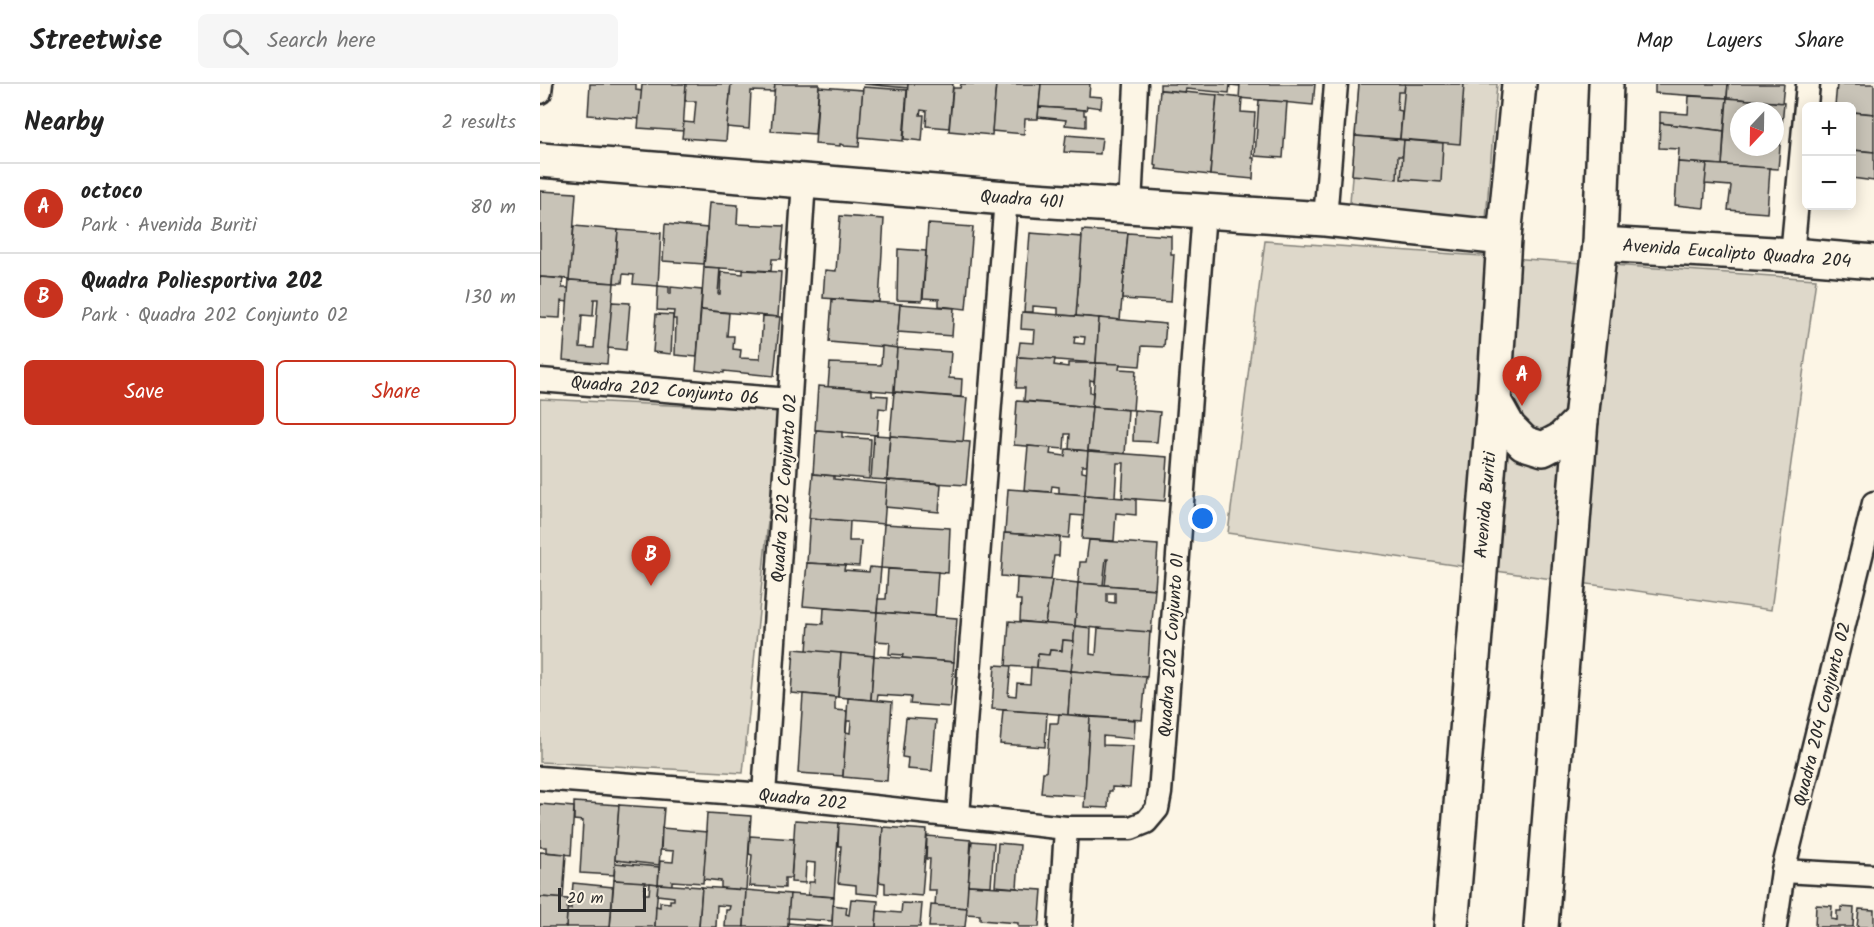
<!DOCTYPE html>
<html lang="en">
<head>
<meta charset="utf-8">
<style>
  body { margin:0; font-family:Kalam,sans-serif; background:#f6f6f6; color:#222 }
  .controls { position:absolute; right:18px; top:18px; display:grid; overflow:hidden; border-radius:9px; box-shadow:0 3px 15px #0003 }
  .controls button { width:54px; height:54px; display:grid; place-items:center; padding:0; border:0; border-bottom:2px solid #e0e0e0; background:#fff; color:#222; font:30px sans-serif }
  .compass { position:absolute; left:1190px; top:18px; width:54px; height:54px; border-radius:50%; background:#fff; box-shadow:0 3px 15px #0003; rotate:202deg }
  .scale { position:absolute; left:18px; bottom:15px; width:88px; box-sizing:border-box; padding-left:6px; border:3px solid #2b2b2b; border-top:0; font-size:16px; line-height:21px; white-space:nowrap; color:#2b2b2b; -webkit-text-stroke:4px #fcf5e5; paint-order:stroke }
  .you { position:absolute; left:663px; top:435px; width:21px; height:21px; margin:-15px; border:4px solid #fff; border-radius:50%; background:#1a73e8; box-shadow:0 0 0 9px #1a73e833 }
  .badge { display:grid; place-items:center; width:39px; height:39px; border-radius:50%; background:#c8321e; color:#fff; font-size:20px; font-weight:700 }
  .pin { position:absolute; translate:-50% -50px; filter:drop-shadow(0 2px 3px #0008) }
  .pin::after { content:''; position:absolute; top:32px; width:21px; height:18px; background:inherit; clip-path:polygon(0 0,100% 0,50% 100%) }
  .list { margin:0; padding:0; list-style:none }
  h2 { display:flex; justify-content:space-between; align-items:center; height:78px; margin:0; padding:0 24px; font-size:26px }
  h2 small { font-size:20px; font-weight:400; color:#767676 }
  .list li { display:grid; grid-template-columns:39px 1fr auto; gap:18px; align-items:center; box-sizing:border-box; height:90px; padding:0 24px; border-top:2px solid #e0e0e0 }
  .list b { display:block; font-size:22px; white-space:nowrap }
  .list p { margin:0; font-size:20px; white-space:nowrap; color:#767676 }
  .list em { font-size:20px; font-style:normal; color:#767676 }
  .actions { display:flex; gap:12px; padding:18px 24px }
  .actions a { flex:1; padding:14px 0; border:2px solid #c8321e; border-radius:9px; text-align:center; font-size:21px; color:#c8321e }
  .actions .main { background:#c8321e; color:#fff }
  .icon { flex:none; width:33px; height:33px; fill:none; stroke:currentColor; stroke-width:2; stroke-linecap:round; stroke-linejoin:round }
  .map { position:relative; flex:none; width:1334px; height:843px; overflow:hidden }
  header { display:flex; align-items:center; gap:36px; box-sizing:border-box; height:84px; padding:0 30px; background:#fff; border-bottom:2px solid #e0e0e0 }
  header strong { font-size:28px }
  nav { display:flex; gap:33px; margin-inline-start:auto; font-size:21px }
  .search { width:420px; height:54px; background:#f6f6f6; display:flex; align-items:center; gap:15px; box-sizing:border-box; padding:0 21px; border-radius:9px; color:#767676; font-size:22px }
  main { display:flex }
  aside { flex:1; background:#fff }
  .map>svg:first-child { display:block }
  .green { fill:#ded8ca; stroke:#84827a; stroke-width:1.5 }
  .building { fill:#c8c3b7; stroke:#2b2b2b; stroke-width:1.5; fill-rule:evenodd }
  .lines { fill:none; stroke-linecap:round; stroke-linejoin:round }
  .street-casing { stroke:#2b2b2b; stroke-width:27 }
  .secondary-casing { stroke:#2b2b2b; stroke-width:38 }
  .street { stroke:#fcf5e5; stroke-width:22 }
  .secondary { stroke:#fcf5e5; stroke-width:33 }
  .labels { text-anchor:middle; stroke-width:4.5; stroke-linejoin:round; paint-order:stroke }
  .street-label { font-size:18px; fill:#2b2b2b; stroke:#fcf5e5 }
</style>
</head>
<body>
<header>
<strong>Streetwise</strong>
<div class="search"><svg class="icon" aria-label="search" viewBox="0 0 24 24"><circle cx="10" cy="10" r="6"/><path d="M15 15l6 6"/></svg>Search here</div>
<nav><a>Map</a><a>Layers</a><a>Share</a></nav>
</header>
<main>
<aside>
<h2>Nearby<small>2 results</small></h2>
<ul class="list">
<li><span class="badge">A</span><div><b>octoco</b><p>Park · Avenida Buriti</p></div><em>80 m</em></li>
<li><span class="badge">B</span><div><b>Quadra Poliesportiva 202</b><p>Park · Quadra 202 Conjunto 02</p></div><em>130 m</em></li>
</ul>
<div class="actions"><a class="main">Save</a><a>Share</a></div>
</aside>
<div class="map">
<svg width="1334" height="843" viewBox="0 0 1334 843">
  <rect width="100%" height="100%" fill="#fcf5e5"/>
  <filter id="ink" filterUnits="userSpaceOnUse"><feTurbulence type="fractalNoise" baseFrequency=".0167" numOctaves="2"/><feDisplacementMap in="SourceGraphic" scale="12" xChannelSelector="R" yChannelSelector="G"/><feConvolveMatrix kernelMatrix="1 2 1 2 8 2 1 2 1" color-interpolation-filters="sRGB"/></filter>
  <g filter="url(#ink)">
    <g class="green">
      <path d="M819,0H957L946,135L810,119Z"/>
      <path d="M725,157L1276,195L1231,526L688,449Z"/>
      <path d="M0,315L239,326L203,689L0,678Z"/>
    </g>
    <g class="building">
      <path d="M50,0H96V6L102,7L100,35L48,31Z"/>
      <path d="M106,0H146L143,47L98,44L102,1H106Z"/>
      <path d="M146,0H191L186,57L142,54L144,38L154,39L156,17H145Z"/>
      <path d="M191,0H235L234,8L211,7L209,45L187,43Z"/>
      <path d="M235,0H279L275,50L231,47Z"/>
      <path d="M323,0H368V4Z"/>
      <path d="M368,0H413L409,44L386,42L387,27L381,26L380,31H384L382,57L364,55Z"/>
      <path d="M421,0H456L452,51L409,47L413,4H420Z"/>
      <path d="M456,0H501L498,35H485L484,50L452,47Z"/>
      <path d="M501,0H550L549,12L562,13L561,24L547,22L546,26L499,23Z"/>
      <path d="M620,0H700L699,2L690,1L689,9L646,5L645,8L622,6H620Z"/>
      <path d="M700,0H775L773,21L699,14Z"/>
      <path d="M819,0H865L864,8H858L857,26L862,27L860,55L815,52Z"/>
      <path d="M865,0H924L920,60L860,55Z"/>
      <path d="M1115,0H1188L1187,14L1115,9Z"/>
      <path d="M1188,0H1244L1242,19L1187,14Z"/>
      <path d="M1297,0H1334V30L1312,28V22H1295Z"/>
      <path d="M279,3L323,6L319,63L304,62V61L300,60V62L275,60Z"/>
      <path d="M323,3L367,6L363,57L319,53Z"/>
      <path d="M620,6L677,11L670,91L616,85L617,82L614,81Z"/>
      <path d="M677,11L702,14L701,28L715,29L712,74H714L713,95L670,91Z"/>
      <path d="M1149,12L1187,14L1184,47L1120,39V28L1148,30Z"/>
      <path d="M1187,14L1244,19L1238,85L1182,81ZM1199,27H1235V63H1199Z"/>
      <path d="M719,16L747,18L743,74L715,72Z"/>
      <path d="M499,23L544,26V31H546V43L525,41L526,36L498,33Z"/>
      <path d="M1312,28L1334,30V68L1312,66Z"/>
      <path d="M1120,39L1184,47L1182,81L1138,78L1139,65L1119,64Z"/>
      <path d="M526,51L562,54L560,70L524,68Z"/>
      <path d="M815,52L864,56L863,72H858L857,95L812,91Z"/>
      <path d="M864,56L903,59L901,98L861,95Z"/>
      <path d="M1312,66L1334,68V97L1312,94Z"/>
      <path d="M1138,78L1167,80L1164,124L1135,121Z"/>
      <path d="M1167,80L1230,84L1227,129L1188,126L1191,102L1165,100Z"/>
      <path d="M0,107L36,109L30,195L0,193Z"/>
      <path d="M169,119L198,121L197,140L244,142L241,175H232L231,187L164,183Z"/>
      <path d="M300,132L344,135L339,218L283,214L285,186L296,187Z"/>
      <path d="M125,140L167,144L164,180L123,177Z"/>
      <path d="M388,140L433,143L426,225L399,222V215L383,214Z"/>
      <path d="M34,142L78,146L74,199L29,196Z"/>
      <path d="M78,146L121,149L118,202L93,200L94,191L83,190L82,199H74Z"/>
      <path d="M542,146L588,149L580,236L536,232Z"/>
      <path d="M490,149L542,153L536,232L518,231V224L493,222V228H484Z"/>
      <path d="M588,149L631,152V170H634L631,218L582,215Z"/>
      <path d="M358,165L386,167L382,217L357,216Z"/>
      <path d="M164,183L180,184L178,210H180L181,188L203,190V186L241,188L238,233L161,226Z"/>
      <path d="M0,193L23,195L22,204H29L28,218L21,217L20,234L0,233Z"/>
      <path d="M29,196L74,199L67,280L23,276ZM54,215H58L54,264L40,263L42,231L53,232Z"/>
      <path d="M118,202L129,203V210H131V203L162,206L157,273L135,271L136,235H133L134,227L117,226Z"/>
      <path d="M292,215L360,220L357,264L289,258Z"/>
      <path d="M72,218L90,219L86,266L68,264Z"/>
      <path d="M360,220L414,224L412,252L358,248Z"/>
      <path d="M161,226L189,229L187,252H194L193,265L201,266L200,274L220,275L223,232L240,233L234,292L184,287V289L156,286Z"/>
      <path d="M482,228L559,234L556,279L478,273L480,258L494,259L495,246L481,245ZM535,252L545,253L544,260L534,259Z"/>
      <path d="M116,230L133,231L131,270L113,268Z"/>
      <path d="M559,234L626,240L624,263L602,262L600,282L556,279Z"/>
      <path d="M342,262L357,264L354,308L288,303L290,279L341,281Z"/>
      <path d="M357,264L411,268L409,294L422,295L421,313L354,308Z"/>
      <path d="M478,273L515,275L514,281L528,283V279H556L554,297L550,296V308L553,309L552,323L484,317L485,304H476Z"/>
      <path d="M556,279L580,280L579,285L596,286L593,326L552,323Z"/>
      <path d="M278,302L332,306V311L348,312L347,325L339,324L337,351L275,346Z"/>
      <path d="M354,308L427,314L423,358L350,352Z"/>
      <path d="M477,317L552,323L548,367L529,365L530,350H525L524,365L474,361Z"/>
      <path d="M552,323L588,326L585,370L548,367Z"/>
      <path d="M594,326L620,328L617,358L593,357Z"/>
      <path d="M276,346L302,348V353L331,355L329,395L273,390Z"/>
      <path d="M334,351L350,352L347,396L331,395Z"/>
      <path d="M350,352L430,358L426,401L347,396Z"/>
      <path d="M488,362L511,364L510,370L525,372L526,365L548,367L547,382H542V388L547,389L545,411L519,409V403L512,402L511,408L484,406Z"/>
      <path d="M548,367L628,373L625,417L582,414L584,379H577L575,413L545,411Z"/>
      <path d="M273,390L294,392V395L347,400L344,440L269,434Z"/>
      <path d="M347,396L401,400L399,428L345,423Z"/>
      <path d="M468,405L545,411L544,432L531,431L529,454L465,449Z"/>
      <path d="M545,411L596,415V431L576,429L574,457L542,455Z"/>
      <path d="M270,434L310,437L309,457H321L319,482L267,479Z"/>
      <path d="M344,440L410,444L408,489L341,484Z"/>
      <path d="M464,449L520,453L519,472H514L511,496L461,492Z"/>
      <path d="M549,456L618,461L615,505L565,501L568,475H566L563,501L538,499L540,478H546Z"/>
      <path d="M267,479L305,481L304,486L329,488L330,483L341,484L337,528L263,522Z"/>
      <path d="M348,485L398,488L395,532L337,528L338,515H346Z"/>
      <path d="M477,494L512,496L505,540L480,537L481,516H476Z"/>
      <path d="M512,496L538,499L535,542L505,540Z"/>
      <path d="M538,499L615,505L611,549L535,542ZM567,509H575V519L567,518Z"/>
      <path d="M284,524L337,528L334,572L267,567L269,539L283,540Z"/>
      <path d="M337,528L417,534L414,578L362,574L363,571L349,570L350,558L335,557Z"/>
      <path d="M469,537L535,542L534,557L523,556L522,567L510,566L509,571L498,570L497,584L466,582Z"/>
      <path d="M535,542L551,544L550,570L556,571L558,544L610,548L607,593L531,587Z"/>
      <path d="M523,556L534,557L531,587L497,584L498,570L509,571L510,566L522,567Z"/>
      <path d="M254,565L301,569L298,613L251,609Z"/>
      <path d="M301,569L334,572L331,616L298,613Z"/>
      <path d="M334,572L414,578L410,623L370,620L371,613L338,611L337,617L331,616Z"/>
      <path d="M455,581L471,582L468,611L476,612L477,599L490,600L491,583L531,587L528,631L452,625Z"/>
      <path d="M531,587L606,593L602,636L528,631Z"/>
      <path d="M263,610L295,613V626L307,627L303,692L258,689Z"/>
      <path d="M308,614L352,618L347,697L303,693ZM307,637H311L310,649L306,648Z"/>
      <path d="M463,626L507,629L505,663L460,660Z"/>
      <path d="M519,630L550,633L545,712L501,709L503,688H506L510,639H518Z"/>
      <path d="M550,633L595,636L594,655L563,652V661L593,662L590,704L572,703V707H569L568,724L544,723Z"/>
      <path d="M366,634L396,636L392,687L367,685L368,674L362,673Z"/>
      <path d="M34,718L79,721L74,791L40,789L43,737L34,736Z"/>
      <path d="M0,720L34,723L31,771L6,768V763H0Z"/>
      <path d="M79,721L124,724L119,781L75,776Z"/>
      <path d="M167,729L211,732L206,806L181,804V797L163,795Z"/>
      <path d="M255,736L299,739L294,813L268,811L269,798H274L275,779L266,778L265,799L251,798Z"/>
      <path d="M299,739L343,743L338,811L316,809V801L298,799L301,762H298Z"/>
      <path d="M343,743L387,746L382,812L345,809V799L339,798Z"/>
      <path d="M122,744L167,748L163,799L132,797V801L118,800L120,777L133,778L134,767L121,766Z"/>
      <path d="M210,752L254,755L251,794H245V804L209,802L212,771L209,770Z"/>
      <path d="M387,752L431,756L427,824L395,822L396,806H388L390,775H386Z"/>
      <path d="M432,757L454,759L451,802L428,801Z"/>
      <path d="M458,759L480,761L477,804L455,802Z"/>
      <path d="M0,768L26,770L23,815L0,813Z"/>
      <path d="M75,779L119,783L118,800L74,796Z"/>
      <path d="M74,796L105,798L104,810H109L110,799L118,800L115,843H70Z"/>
      <path d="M33,799L73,803L70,843H26L27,825H31Z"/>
      <path d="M118,800L162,803L159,843H115L116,822L120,823V818L130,819V816H134V813L117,811Z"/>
      <path d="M428,801L502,806L499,843H478V839L440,836V831L426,830Z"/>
      <path d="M162,803L206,806L204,843H185L186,826H189L190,822L177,821L176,843H159Z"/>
      <path d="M206,806L250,810L248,843H204Z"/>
      <path d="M250,810L294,813L292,837L248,834Z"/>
      <path d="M0,813L28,815L26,843H0Z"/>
      <path d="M311,815L338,817L336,843H292L293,821L307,823L306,830L309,831Z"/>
      <path d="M362,819L382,820L380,843H336L337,827L361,829Z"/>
      <path d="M391,821L427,824L425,843H389Z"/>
      <path d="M1276,821L1292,822L1291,835L1297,836V827H1301V823L1314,824L1313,843H1275Z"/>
      <path d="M1319,825L1334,826V843H1317Z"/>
      <path d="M248,839L292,843H248Z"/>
    </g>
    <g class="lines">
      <defs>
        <g id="street">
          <path d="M0,8L1,0"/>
          <path d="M590,122L596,0"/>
          <path d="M785,135L796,0"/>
          <path d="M1252,171L1268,0"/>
          <path d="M0,296L250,316"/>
          <path d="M0,694L224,711L526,744H591L606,738L617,725L620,709L664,128"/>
          <path d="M224,711L264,97"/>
          <path d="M418,731L466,114"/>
          <path d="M1243,787L1334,792"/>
          <path d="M520,843L526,744"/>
          <path d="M1235,843L1243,787L1334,419"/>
        </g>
        <g id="secondary">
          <path d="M0,76L264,97L466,114L785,135L964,154"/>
          <path d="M1060,160L1252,171L1334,178"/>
          <path d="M954,317L969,344L984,359L1003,365L1022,355L1041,336"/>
          <path d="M911,843L954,317L964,154L979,0"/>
          <path d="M1001,843L1041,336L1060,160L1066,0"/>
        </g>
      </defs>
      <use href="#street" class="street-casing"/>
      <use href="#secondary" class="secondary-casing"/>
      <use href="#street" class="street"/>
      <use href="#secondary" class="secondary"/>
    </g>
  </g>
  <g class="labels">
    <g class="street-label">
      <text transform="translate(482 115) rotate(4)" y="6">Quadra 401</text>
      <text transform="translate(1197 169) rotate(4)" y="6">Avenida Eucalipto Quadra 204</text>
      <text transform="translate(125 306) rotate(5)" y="6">Quadra 202 Conjunto 06</text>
      <text transform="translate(244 404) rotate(-86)" y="6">Quadra 202 Conjunto 02</text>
      <text transform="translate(945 421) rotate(-85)" y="6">Avenida Buriti</text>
      <text transform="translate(631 561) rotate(-86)" y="6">Quadra 202 Conjunto 01</text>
      <text transform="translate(1282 630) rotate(-76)" y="6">Quadra 204 Conjunto 02</text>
      <text transform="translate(263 715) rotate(6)" y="6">Quadra 202</text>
    </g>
  </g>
</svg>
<div class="controls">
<button>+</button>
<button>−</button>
</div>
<svg class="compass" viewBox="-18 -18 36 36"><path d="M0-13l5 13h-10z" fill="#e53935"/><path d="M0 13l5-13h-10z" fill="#767676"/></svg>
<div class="scale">20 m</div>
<div class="you"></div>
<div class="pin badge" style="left:982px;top:322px">A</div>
<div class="pin badge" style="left:111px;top:502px">B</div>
</div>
</main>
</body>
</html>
